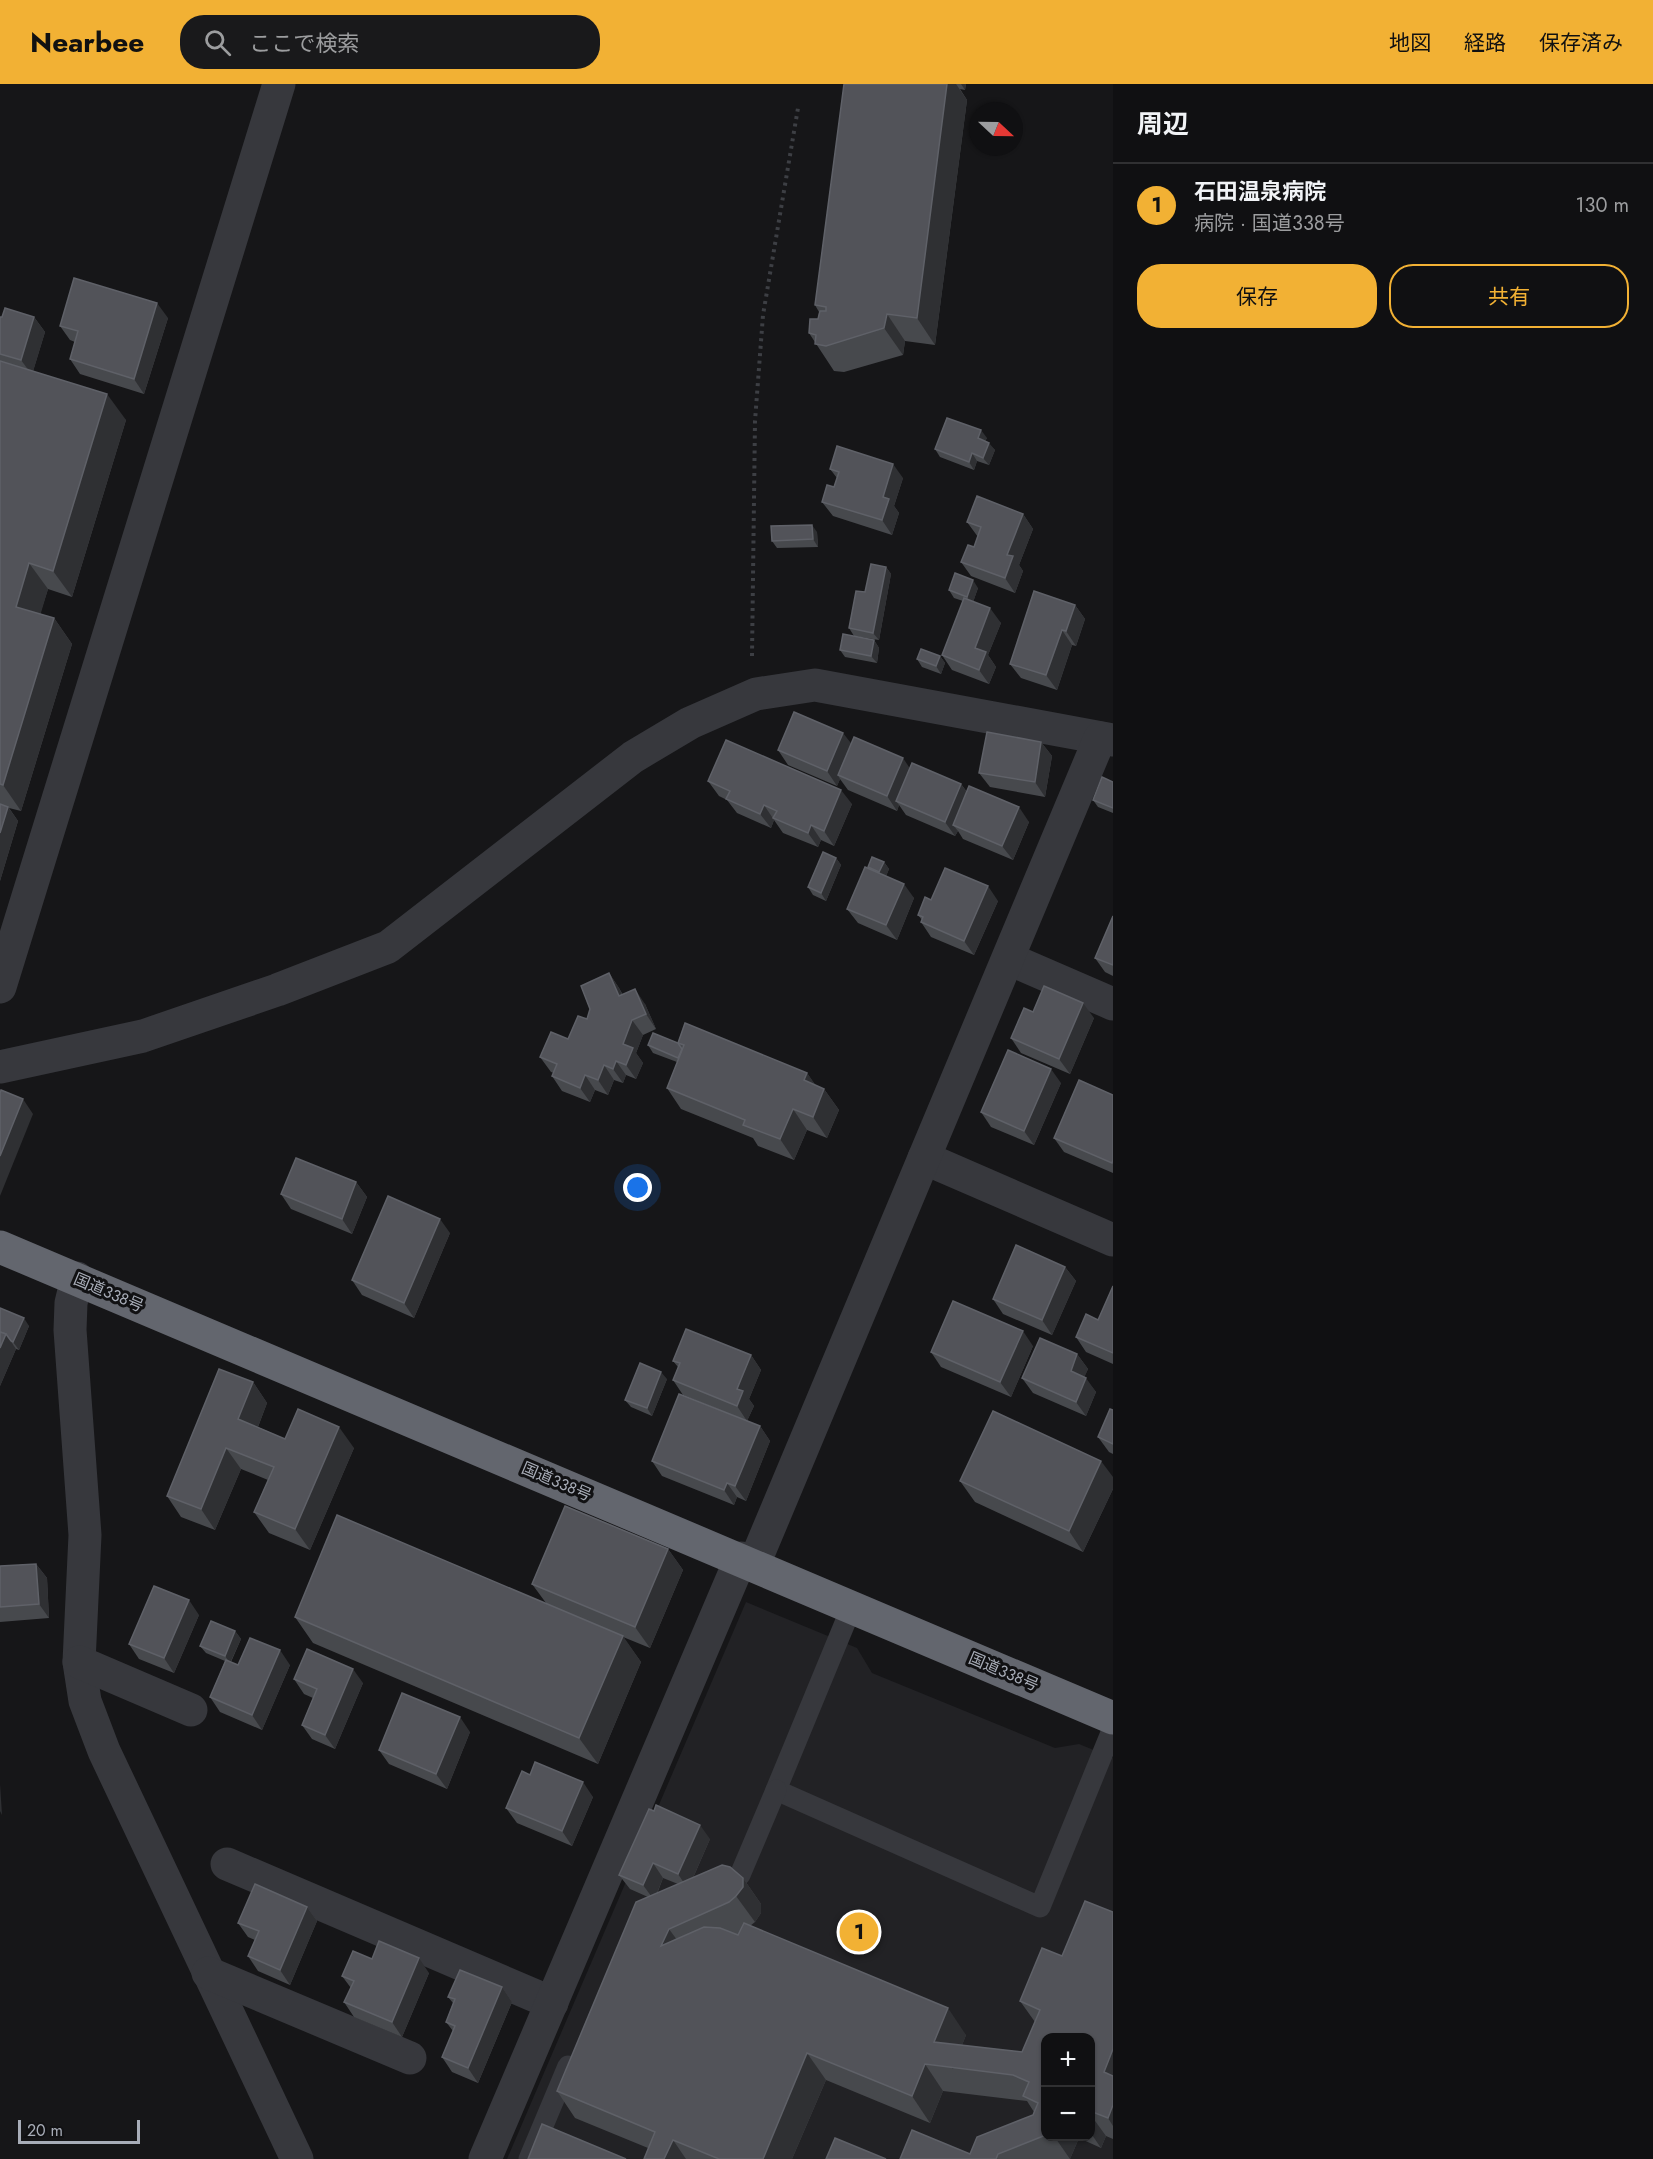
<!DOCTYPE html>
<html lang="ja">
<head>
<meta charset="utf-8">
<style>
  body { margin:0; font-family:Jost,"Noto Sans JP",sans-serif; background:#19191b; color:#f1f3f6 }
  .controls { position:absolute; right:18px; bottom:18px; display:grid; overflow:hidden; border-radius:12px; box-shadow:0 2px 4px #0004 }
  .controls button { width:54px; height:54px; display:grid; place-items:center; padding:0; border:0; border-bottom:2px solid #303032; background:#101012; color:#f1f3f6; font:30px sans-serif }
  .compass { position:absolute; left:969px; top:18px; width:54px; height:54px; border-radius:50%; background:#101012; box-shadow:0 2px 4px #0004; rotate:112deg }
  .scale { position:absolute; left:18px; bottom:15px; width:122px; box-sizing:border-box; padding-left:6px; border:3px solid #a8adb8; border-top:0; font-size:16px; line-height:21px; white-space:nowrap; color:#a8adb8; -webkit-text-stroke:4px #111113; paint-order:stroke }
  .you { position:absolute; left:638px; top:1104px; width:21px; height:21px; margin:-15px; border:4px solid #fff; border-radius:50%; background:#1a73e8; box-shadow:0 0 0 9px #1a73e833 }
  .badge { display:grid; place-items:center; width:39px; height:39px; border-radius:50%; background:#f2b134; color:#111; font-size:20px; font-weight:700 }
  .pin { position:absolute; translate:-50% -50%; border:3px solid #fff; box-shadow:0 2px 6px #0006 }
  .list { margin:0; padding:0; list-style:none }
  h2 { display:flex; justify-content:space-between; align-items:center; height:78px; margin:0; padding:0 24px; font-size:26px }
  h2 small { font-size:20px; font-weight:400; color:#9c9d9f }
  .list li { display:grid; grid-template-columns:39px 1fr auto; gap:18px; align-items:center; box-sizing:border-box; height:84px; padding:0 24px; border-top:2px solid #303032 }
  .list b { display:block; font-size:22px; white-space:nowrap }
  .list p { margin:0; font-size:20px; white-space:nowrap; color:#9c9d9f }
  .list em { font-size:20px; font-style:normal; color:#9c9d9f }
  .actions { display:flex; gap:12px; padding:18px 24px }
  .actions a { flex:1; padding:14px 0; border:2px solid #f2b134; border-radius:24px; text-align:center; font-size:21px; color:#f2b134 }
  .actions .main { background:#f2b134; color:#111 }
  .icon { flex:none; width:33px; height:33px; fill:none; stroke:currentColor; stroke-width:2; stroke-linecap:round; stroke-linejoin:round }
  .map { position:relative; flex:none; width:1113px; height:2075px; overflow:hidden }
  header { display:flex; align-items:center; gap:36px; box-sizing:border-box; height:84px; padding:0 30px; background:#f2b134; color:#111 }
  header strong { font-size:28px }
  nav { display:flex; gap:33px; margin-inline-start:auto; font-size:21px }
  .search { width:420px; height:54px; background:#19191b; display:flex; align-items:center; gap:15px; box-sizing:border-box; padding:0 21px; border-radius:24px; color:#9c9d9f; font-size:22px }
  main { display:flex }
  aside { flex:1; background:#101012 }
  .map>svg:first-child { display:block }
  .built { fill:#222225; fill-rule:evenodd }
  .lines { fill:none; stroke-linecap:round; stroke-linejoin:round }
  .path { stroke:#3d3f44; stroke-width:4; stroke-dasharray:3 4.5; stroke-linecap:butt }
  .lane { stroke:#37383d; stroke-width:21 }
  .street { stroke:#37383d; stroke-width:33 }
  .highway { stroke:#63666e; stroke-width:33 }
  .wall { fill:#47494d; fill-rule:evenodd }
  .shaded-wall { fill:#2f3033 }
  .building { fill:#525359; stroke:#5f6168; stroke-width:1.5 }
  .labels { text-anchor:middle; stroke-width:6; stroke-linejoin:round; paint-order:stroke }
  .street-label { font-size:16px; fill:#a8adb8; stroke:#111113 }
</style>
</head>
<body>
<header>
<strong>Nearbee</strong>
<div class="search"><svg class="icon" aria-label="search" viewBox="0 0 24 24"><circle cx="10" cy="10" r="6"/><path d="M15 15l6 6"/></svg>ここで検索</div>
<nav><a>地図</a><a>経路</a><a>保存済み</a></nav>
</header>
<main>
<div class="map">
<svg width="1113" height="2075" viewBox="0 0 1113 2075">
  <rect width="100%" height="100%" fill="#161618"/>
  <path class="built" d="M746,1518L857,1564L872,1589L1055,1664L1079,1660L1113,1674V2075H507ZM1046,1954H1090V2052H1046Z"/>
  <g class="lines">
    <path class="path" d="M752,572L755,337L763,231L798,24"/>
    <g class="lane">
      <path d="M852,1522L776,1706L1040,1823L1113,1644"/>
      <path d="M716,1803L740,1791L776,1706"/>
      <path d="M529,2075L568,1982"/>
    </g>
    <g class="street">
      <path d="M1009,875L1113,920"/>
      <path d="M0,903L279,0"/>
      <path d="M0,983L143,952L277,906L388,863L633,673L690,639L756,610L815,601L1113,656"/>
      <path d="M924,1074L1113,1156"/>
      <path d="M77,1194L71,1219L70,1246L85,1451L79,1578L85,1617L104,1667L297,2075"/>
      <path d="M754,1480L1100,654"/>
      <path d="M79,1578L191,1626"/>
      <path d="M227,1780L552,1919"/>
      <path d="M208,1889L410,1974"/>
      <path d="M485,2075L741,1474"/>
    </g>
    <path class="highway" d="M0,1163L1113,1634"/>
  </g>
  <g class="wall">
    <path d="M844,0H966L965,6L960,5L967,16L935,261L905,257L903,271L844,288L834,287L809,249L818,235L819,228L815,221Z"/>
    <path d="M0,233H34L45,248L33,287L126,336L72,513L48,505L40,530L54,534L72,560L21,727L9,724L18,737L0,797Z"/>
    <path d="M168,234L144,310L80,290L70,275L75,258L70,256L60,242Z"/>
    <path d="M987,354L985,357L995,366L989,381L977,377L974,386L940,373L935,365Z"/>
    <path d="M830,385L903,394L894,422L899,429L892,451L833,432L822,418L834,403L837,394Z"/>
    <path d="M1023,430L1033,445L1019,481L1023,487L1015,509L971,492L961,478L974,463L978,453L967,438Z"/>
    <path d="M817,448L818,463L777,464L772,457Z"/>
    <path d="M886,483L891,490L879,556L854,552L849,544L865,508Z"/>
    <path d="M978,504L973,518L1001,539L988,571L996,583L989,600L952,586L942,571L963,517L954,514L949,506Z"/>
    <path d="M1075,521L1085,535L1076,562L1072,561L1057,606L1021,594L1010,580Z"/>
    <path d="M874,556L879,564L877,579L845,573L840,566Z"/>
    <path d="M940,572L945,579L941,590L922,583L917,575Z"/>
    <path d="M1041,658L1052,672L1045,713L990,703L979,689Z"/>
    <path d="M851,660L910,684L961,700L967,708L1029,738L1013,776L963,755L958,747L955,752L906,731L899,721L897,727L848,706L840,695L837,702L788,681L778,666Z"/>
    <path d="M708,697L852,720L834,762L821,756L818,763L783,749L774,736L771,744L737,729L727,716L719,712Z"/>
    <path d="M1113,698V729L1098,723L1093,716Z"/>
    <path d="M836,774L841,781L826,817L813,811L808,803Z"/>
    <path d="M884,778L889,785L886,792L914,814L897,856L858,839L847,825L869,784L868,783Z"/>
    <path d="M931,816L998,817L974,871L931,853L921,838L922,836L918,831Z"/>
    <path d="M1113,832V892L1105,888L1095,874Z"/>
    <path d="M609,889L619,904L623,911L645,920L656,945L643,951L636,969L643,979L636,995L626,991L623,999L614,996L608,1011L595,1006L590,1018L562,1007L552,992L554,989L551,988L540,973L568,955L587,935Z"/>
    <path d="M1033,928L1094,934L1070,990L1021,969L1011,954Z"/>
    <path d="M678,959L807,989L815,1001L824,1005L839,1026L827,1054L807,1046L794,1076L758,1062L753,1054L681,1025L667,1004L677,978L653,969L648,961Z"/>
    <path d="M1061,999L1034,1061L991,1043L981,1028Z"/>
    <path d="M1113,1011V1089L1064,1068L1054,1054Z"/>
    <path d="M356,1098L367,1113L352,1150L291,1125L281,1110Z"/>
    <path d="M450,1149L414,1234L362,1211L352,1196Z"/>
    <path d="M1065,1183L1076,1197L1052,1251L1003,1230L993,1215Z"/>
    <path d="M1113,1202V1280L1086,1268L1076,1253L1098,1236Z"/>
    <path d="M0,1224L29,1242L19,1266L16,1265L0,1302Z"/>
    <path d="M1033,1262L1011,1313L941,1283L931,1268Z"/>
    <path d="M1077,1270L1088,1285L1084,1293L1096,1308L1086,1332L1033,1309L1022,1294Z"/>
    <path d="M751,1271L761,1286L749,1315L754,1322L747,1337L683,1311L673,1296L678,1283L673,1277Z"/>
    <path d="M667,1295L652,1332L631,1323L625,1316Z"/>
    <path d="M253,1298L267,1319L258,1343L285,1355L354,1364L310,1466L269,1449L254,1428L268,1396L241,1385L215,1446L181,1433L167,1412Z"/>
    <path d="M1113,1326V1370L1109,1368L1098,1353Z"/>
    <path d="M760,1342L770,1357L746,1417L737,1413L734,1421L662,1392L652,1377Z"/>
    <path d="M1113,1393V1405L1083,1468L975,1418L960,1397Z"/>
    <path d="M668,1465L683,1486L650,1564L623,1553L641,1578L598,1680L313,1559L295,1533L546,1519L532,1500Z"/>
    <path d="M36,1480L47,1494L49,1534L0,1538V1482Z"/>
    <path d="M199,1531L174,1589L139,1575L129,1560Z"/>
    <path d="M235,1547L241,1555L231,1578L238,1581H290L262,1646L220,1628L210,1613L225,1577L206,1569L200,1562Z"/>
    <path d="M294,1595L363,1599L335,1665L312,1655L302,1641L313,1614L304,1610Z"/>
    <path d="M470,1648L447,1705L389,1680L379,1666Z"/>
    <path d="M530,1691L593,1713L572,1762L517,1739L506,1724Z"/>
    <path d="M710,1755L693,1794H743L761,1820V1829L755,1838L750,1842L966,1951L962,1961L1022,1968L1035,1938L1020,1917L1062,1872L1113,1828V2055L1106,2052L1101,2064L1079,2054L1070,2075H900L970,2070L1033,2031L1034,2028L1027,2017L943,2007L930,2039L826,1996L792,2075H644L648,2064L575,2034L557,2007L648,1813L630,1805L619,1791ZM663,1794L678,1800L657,1810ZM1046,1953H1090V2052H1046Z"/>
    <path d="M307,1823L317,1837L290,1901L258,1887L248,1872L255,1856L248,1853L238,1839Z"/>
    <path d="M372,1875L429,1889L402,1953L354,1933L344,1918L351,1904L342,1892Z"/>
    <path d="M502,1903L512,1918L478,1999L452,1988L442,1973L453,1947L446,1938L453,1919L448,1913Z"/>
  </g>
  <g class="shaded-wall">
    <path d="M947,0H956L967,16L935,261L917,234Z"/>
    <path d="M961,0H966L965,6Z"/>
    <path d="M157,219L168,234L144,310L134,295Z"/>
    <path d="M887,230L905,257L903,271L884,244Z"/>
    <path d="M34,233L45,248L32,291L21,276Z"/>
    <path d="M107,310L126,336L72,513L53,487Z"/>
    <path d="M981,346L987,354L983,362L978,354Z"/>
    <path d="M989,359L995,366L989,381L983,374Z"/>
    <path d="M972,369L977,377L974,386L969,378Z"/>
    <path d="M893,380L903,394L894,422L899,429L892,451L882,436L883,413Z"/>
    <path d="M1023,430L1033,445L1019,481L1023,487L1015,509L1005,494L1007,471Z"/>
    <path d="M812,441L817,448L818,463L813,455Z"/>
    <path d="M29,479L48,505L35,549L16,523Z"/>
    <path d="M886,483L891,490L879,556L873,549Z"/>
    <path d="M973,496L978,504L972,521L967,513Z"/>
    <path d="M1075,521L1085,535L1076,562L1066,547Z"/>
    <path d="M990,524L1001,539L988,571L996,583L989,600L979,586L975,564Z"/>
    <path d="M54,534L72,560L21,727L3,701Z"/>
    <path d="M1062,546L1072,561L1057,606L1046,591Z"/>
    <path d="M874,556L879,564L877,579L871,572Z"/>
    <path d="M940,572L945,579L941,590L936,582Z"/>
    <path d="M843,649L854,663L838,691L840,695L837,702L827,687Z"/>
    <path d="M1041,658L1052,672L1045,713L1035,698Z"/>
    <path d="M903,674L913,689L896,717L899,721L897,727L887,712Z"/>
    <path d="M961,700L971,714L953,741L958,747L955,752L945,738Z"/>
    <path d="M841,706L852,720L834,762L824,747Z"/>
    <path d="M764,721L774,736L771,744L760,730Z"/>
    <path d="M8,723L18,737L0,797V749Z"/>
    <path d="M1019,723L1029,738L1013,776L1002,762Z"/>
    <path d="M811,741L821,756L818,763L808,749Z"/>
    <path d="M836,774L841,781L826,817L821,809Z"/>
    <path d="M884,778L889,785L885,795L879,788Z"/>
    <path d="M904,800L914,814L897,856L886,841Z"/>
    <path d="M988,802L998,817L974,871L964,857Z"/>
    <path d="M609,889L619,904L630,927L619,912Z"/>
    <path d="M635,905L645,920L656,945L646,930Z"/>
    <path d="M1083,919L1094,934L1070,990L1059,975Z"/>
    <path d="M632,936L643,951L636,969L643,979L636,995L626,981L623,960Z"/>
    <path d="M616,977L626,991L623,999L613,985Z"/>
    <path d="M604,981L614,996L608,1011L598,996Z"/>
    <path d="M1051,985L1061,999L1034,1061L1024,1047Z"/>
    <path d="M807,989L822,1010L804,996Z"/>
    <path d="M585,991L595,1006L590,1018L580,1004Z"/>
    <path d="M824,1005L839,1026L827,1054L813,1033Z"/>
    <path d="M23,1015L33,1030L0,1112V1072Z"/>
    <path d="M793,1025L807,1046L794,1076L780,1055Z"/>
    <path d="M356,1098L367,1113L352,1150L342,1135Z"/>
    <path d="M440,1135L450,1149L414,1234L404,1219Z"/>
    <path d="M1065,1183L1076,1197L1052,1251L1042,1236Z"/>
    <path d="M24,1234L29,1242L19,1266L13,1258Z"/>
    <path d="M1023,1247L1033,1262L1011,1313L1000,1298Z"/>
    <path d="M6,1250L16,1265L0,1302V1264Z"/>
    <path d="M1077,1270L1088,1285L1081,1301L1071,1287Z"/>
    <path d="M751,1271L761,1286L749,1315L754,1322L747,1337L737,1322V1305Z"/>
    <path d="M661,1288L667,1295L652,1332L647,1324Z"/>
    <path d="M1086,1294L1096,1308L1086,1332L1076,1318Z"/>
    <path d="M253,1298L267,1319L253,1356L238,1335Z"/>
    <path d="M760,1342L770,1357L746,1417L735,1402Z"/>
    <path d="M339,1343L354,1364L310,1466L295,1445Z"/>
    <path d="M226,1364L241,1385L215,1446L201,1425Z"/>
    <path d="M1101,1377L1113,1393V1405L1083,1468L1069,1447Z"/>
    <path d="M727,1399L737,1413L734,1421L724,1406Z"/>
    <path d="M668,1465L683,1486L650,1564L635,1543Z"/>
    <path d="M36,1480L47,1494L49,1534L39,1520Z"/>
    <path d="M189,1516L199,1531L174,1589L164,1574Z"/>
    <path d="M235,1547L241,1555L230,1579L225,1572Z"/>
    <path d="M623,1552L641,1578L598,1680L579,1654Z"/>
    <path d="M280,1566L290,1581L262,1646L252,1631Z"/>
    <path d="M353,1585L363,1599L335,1665L325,1651Z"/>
    <path d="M460,1633L470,1648L447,1705L436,1690Z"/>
    <path d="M583,1698L593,1713L572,1762L562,1747Z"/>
    <path d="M0,1700L2,1731L0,1727Z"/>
    <path d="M700,1741L710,1755L688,1805L678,1790Z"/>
    <path d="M653,1779L663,1794L654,1816L643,1801Z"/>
    <path d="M743,1794L761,1820V1829L755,1838L736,1812Z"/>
    <path d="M307,1823L317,1837L290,1901L280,1886Z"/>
    <path d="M669,1845L688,1871L661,1862Z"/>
    <path d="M419,1874L429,1889L402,1953L392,1938Z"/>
    <path d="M502,1903L512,1918L478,1999L468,1984Z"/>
    <path d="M948,1924L966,1951L953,1985L934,1958Z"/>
    <path d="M1113,1965V2001L1104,1988Z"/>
    <path d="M807,1969L826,1996L792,2075H763Z"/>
    <path d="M925,1980L943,2007L930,2039L912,2012Z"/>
    <path d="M1113,2021V2042L1108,2034Z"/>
    <path d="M1090,2030L1106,2052L1101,2064L1090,2048Z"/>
    <path d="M1054,2052H1078L1079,2054L1070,2075Z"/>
    <path d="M673,2056L686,2075H664Z"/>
  </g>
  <g class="building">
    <path d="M844,0H947L917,234L887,230L884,244L826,262L815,260L816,251L809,249L810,235H818L820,227H826V223L815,221Z"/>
    <path d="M74,194L157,219L134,295L70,275L78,247L60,242Z"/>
    <path d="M5,224L34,233L21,276L0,270V233H2Z"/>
    <path d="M0,277L107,310L53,487L29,479L16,523L54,534L3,701L0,700Z"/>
    <path d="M947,334L981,346L978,354L989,359L983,374L972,369L969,378L935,365Z"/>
    <path d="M837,362L893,380L883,413L889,415L882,436L822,418L827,401L834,403L839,388L830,385Z"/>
    <path d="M977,412L1023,430L1007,471L1013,472L1005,494L961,478L968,461L974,463L981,443L967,438Z"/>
    <path d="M812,441L813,455L772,457L771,442Z"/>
    <path d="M871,480L886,483L873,549L849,544L856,507L865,508Z"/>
    <path d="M955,489L973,496L967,513L949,506Z"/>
    <path d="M1034,507L1075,521L1066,547L1062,546L1046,591L1010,580Z"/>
    <path d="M964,514L990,524L975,564L986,568L979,586L942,571Z"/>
    <path d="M843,550L874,556L871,572L840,566Z"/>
    <path d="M921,565L940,572L936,582L917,575Z"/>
    <path d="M794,628L843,649L827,687L778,666Z"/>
    <path d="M987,648L1041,658L1035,698L979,689Z"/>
    <path d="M854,653L903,674L887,712L838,691Z"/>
    <path d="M726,656L841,706L824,747L811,741L808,749L773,734L777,727L764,721L760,730L726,715L730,707L708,697Z"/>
    <path d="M912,679L961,700L945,738L896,717Z"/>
    <path d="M1102,693L1113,698V724L1093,716Z"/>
    <path d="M969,702L1019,723L1002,762L953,741Z"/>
    <path d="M0,720L8,723L0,749Z"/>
    <path d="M823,768L836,774L821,809L808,803Z"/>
    <path d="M872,773L884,778L879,788L868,783Z"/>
    <path d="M865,783L904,800L886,841L847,825Z"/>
    <path d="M945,784L988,802L964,857L921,838L923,833L918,831L925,813L931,816Z"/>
    <path d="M1113,832V881L1095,874Z"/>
    <path d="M609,889L619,912L635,905L646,930L632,936L623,960L633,964L626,981L616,977L613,985L604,981L598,996L585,991L580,1004L552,992L557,980L540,973L551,948L568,955L578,932L587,935L590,925L581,902Z"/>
    <path d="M1044,902L1083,919L1059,975L1011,954L1024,924L1033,928Z"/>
    <path d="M685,939L807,989L804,996L824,1005L813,1033L793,1025L780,1055L743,1041L745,1036L667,1004L684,961L678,959Z"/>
    <path d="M653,949L678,959L682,965L678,974L648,961Z"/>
    <path d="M1008,966L1051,985L1024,1047L981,1028Z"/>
    <path d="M1079,996L1113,1011V1076L1112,1079L1054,1054Z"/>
    <path d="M1,1006L23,1015L0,1072V1009Z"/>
    <path d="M296,1074L356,1098L342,1135L281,1110Z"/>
    <path d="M388,1112L440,1135L404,1219L352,1196Z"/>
    <path d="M1016,1161L1065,1183L1042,1236L993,1215Z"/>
    <path d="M1113,1202V1269L1076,1253L1086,1230L1098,1236Z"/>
    <path d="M953,1217L1023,1247L1000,1298L931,1268Z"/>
    <path d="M0,1224L24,1234L13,1258L11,1257L6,1250L0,1248Z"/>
    <path d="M686,1245L751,1271L737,1305L743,1307L737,1322L673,1296L680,1279L673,1277Z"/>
    <path d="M0,1248L6,1250L0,1264Z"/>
    <path d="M1040,1254L1077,1270L1071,1287L1086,1294L1076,1318L1022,1294Z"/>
    <path d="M640,1279L661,1288L647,1324L625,1316Z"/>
    <path d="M219,1285L253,1298L238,1335L285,1355L298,1325L339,1343L295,1445L254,1428L274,1383L226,1364L201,1425L167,1412Z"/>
    <path d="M679,1310L760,1342L735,1402L727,1399L724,1406L652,1377Z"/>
    <path d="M1110,1325L1113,1326V1360L1098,1353Z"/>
    <path d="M993,1327L1101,1377L1069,1447L960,1397Z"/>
    <path d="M565,1422L668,1465L635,1543L532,1500Z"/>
    <path d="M337,1431L623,1552L579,1654L295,1533Z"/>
    <path d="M36,1480L39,1520L0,1523V1482Z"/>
    <path d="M154,1502L189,1516L164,1574L129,1560Z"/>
    <path d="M211,1537L235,1547L225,1572L200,1562Z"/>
    <path d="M250,1554L280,1566L252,1631L210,1613L226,1576L238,1581Z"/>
    <path d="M307,1565L353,1585L325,1651L302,1641L317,1605L294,1595Z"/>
    <path d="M402,1609L460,1633L436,1690L379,1666Z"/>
    <path d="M535,1678L583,1698L562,1747L506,1724L522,1687L530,1691Z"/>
    <path d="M656,1721L700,1741L678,1790L653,1779L643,1801L619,1791L649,1725L654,1727Z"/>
    <path d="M722,1781L730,1783L743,1794V1803L736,1812L729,1818L669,1845L661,1862L704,1843L720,1844L738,1851L744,1839L948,1924L934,1958L1022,1968L1040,1926L1020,1917L1042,1864L1062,1872L1085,1817L1113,1828V1965L1104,1988L1113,1992V2021L1108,2034L1090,2027V1953H1046V2051L998,2070L996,2075H900L912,2046L970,2070L977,2053L1033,2031L1038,2019L1023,2012L1029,1998L1013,1991L925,1980L912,2012L807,1969L763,2075H719L673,2056L664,2075H644L655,2048L557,2007L636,1818Z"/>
    <path d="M255,1800L307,1823L280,1886L248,1872L259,1847L238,1839Z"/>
    <path d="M379,1857L419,1874L392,1938L344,1918L354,1897L342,1892L353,1867L372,1875Z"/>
    <path d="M460,1886L502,1903L468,1984L442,1973L455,1942L446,1938L455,1915L448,1913Z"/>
    <path d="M542,2040L626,2075H528Z"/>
    <path d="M835,2054L886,2075H826Z"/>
  </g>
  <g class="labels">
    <g class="street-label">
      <text transform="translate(109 1208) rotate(23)" y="6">国道338号</text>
      <text transform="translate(557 1397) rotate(23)" y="6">国道338号</text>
      <text transform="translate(1004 1587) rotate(23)" y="6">国道338号</text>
    </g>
  </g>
</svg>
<div class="controls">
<button>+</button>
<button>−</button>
</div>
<svg class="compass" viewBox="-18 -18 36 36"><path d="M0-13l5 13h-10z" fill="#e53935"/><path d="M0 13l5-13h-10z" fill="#9c9d9f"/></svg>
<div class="scale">20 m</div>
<div class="you"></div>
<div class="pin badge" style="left:859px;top:1848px">1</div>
</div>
<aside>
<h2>周辺<small></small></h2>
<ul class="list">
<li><span class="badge">1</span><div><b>石田温泉病院</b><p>病院 · 国道338号</p></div><em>130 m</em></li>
</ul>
<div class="actions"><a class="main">保存</a><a>共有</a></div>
</aside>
</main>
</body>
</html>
